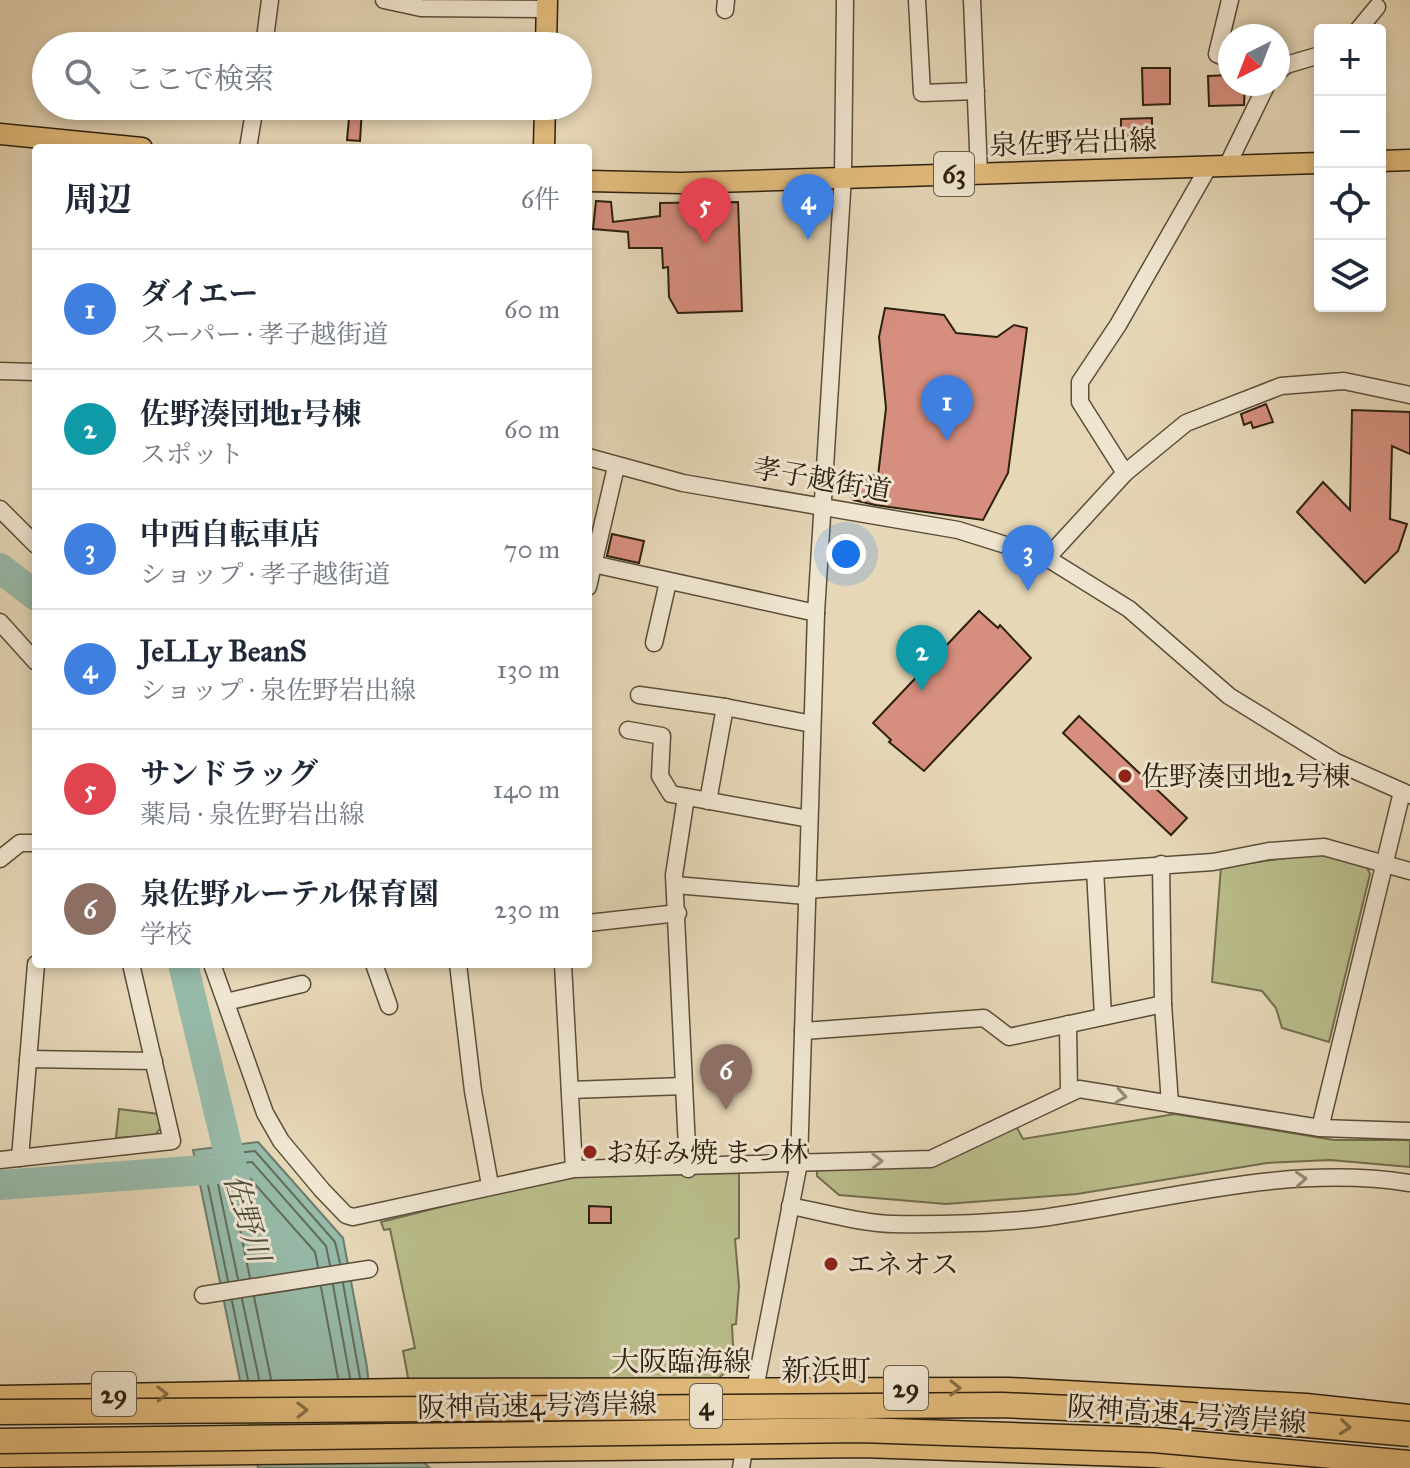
<!DOCTYPE html>
<html lang="ja">
<head>
<meta charset="utf-8">
<style>
  body { margin:0; font-family:"IM FELL Great Primer","Noto Serif JP",serif; background:#f6f6f7; color:#1f2937 }
  .controls { position:absolute; right:24px; top:24px; display:grid; overflow:hidden; border-radius:8px; box-shadow:0 4px 12px #0003 }
  .controls button { width:72px; height:72px; display:grid; place-items:center; padding:0; border:0; border-bottom:2px solid #e0e1e3; background:#fff; color:#1f2937; font:40px sans-serif }
  .compass { position:absolute; left:1218px; top:24px; width:72px; height:72px; border-radius:50%; background:#fff; box-shadow:0 4px 12px #0003; rotate:222deg }
  .you { position:absolute; left:846px; top:554px; width:28px; height:28px; margin:-20px; border:6px solid #fff; border-radius:50%; background:#1a73e8; box-shadow:0 0 0 12px #1a73e833 }
  .badge { display:grid; place-items:center; width:52px; height:52px; border-radius:50%; background:#8f2418; color:#fff; font-size:26px; font-weight:700 }
  .pin { position:absolute; translate:-50% -66px; filter:drop-shadow(0 2px 4px #0008) }
  .pin::after { content:''; position:absolute; top:42px; width:28px; height:24px; background:inherit; clip-path:polygon(0 0,100% 0,50% 100%) }
  .list { margin:0; padding:0; list-style:none }
  h2 { display:flex; justify-content:space-between; align-items:center; height:104px; margin:0; padding:0 32px; font-size:34px }
  h2 small { font-size:26px; font-weight:400; color:#747a83 }
  .list li { display:grid; grid-template-columns:52px 1fr auto; gap:24px; align-items:center; box-sizing:border-box; height:120px; padding:0 32px; border-top:2px solid #e0e1e3 }
  .list b { display:block; font-size:30px; white-space:nowrap }
  .list p { margin:0; font-size:26px; white-space:nowrap; color:#747a83 }
  .list em { font-size:26px; font-style:normal; color:#747a83 }
  .icon { flex:none; width:44px; height:44px; fill:none; stroke:currentColor; stroke-width:2; stroke-linecap:round; stroke-linejoin:round }
  .map { position:relative; flex:none; width:1410px; height:1468px; overflow:hidden }
  .search { position:absolute; background:#fff; box-shadow:0 4px 12px #0003; left:32px; top:32px; width:560px; height:88px; display:flex; align-items:center; gap:20px; box-sizing:border-box; padding:0 28px; border-radius:44px; color:#747a83; font-size:30px }
  .panel { position:absolute; background:#fff; box-shadow:0 4px 12px #0003; left:32px; top:144px; width:560px; height:824px; border-radius:8px }
  .map>svg:first-child { display:block }
  .green { fill:#b9bd8b; stroke:#726e4d; stroke-width:2 }
  .water { fill:#97baa9; stroke:#6c7c6b; stroke-width:2 }
  .lines { fill:none; stroke-linecap:round; stroke-linejoin:round }
  .shore { stroke:#626d5c; stroke-width:2 }
  .river { stroke:#97baa9; stroke-width:30 }
  .building { fill:#d68e7e; stroke:#2c200f; stroke-width:2 }
  .minor-casing { stroke:#5a4e39; stroke-width:19 }
  .major-casing { stroke:#2c200f; stroke-width:23 }
  .minor { stroke:#efe5d0; stroke-width:16 }
  .major { stroke:#e3bc7c; stroke-width:20 }
  .highway-bridge-casing { stroke:#2c200f; stroke-width:27; stroke-linecap:butt }
  .highway-bridge { stroke:#e3bc7c; stroke-width:24 }
  .oneway { stroke:#978c79 }
  .oneway2 { stroke:#886e46 }
  .poi-dot { fill:#8f2418; stroke:#efe5d0; stroke-width:3 }
  .labels { text-anchor:middle; stroke-width:6; stroke-linejoin:round; paint-order:stroke }
  .shield { fill:#efe5d0; stroke:#665b49; stroke-width:2 }
  .shield-label { font-size:26px; font-weight:bold; fill:#2c200f }
  .street-label { font-size:28px; fill:#2c200f; stroke:#efe5d0 }
  .poi-label { font-size:28px; fill:#2c200f; stroke:#efe5d0; text-anchor:start }
  .water-label { font-size:30px; font-style:italic; fill:#4c4e3d; stroke:#efe5d0 }
  .neighbourhood-label { font-size:30px; fill:#2c200f; stroke:#efe5d0 }
</style>
</head>
<body>
<div class="map">
<svg width="1410" height="1468" viewBox="0 0 1410 1468">
  <rect width="100%" height="100%" fill="#e6d7b7"/>
  <filter id="stains"><feTurbulence type="fractalNoise" baseFrequency=".0025" numOctaves="4"/><feColorMatrix values="0 0 0 0 .2 0 0 0 0 .09 0 0 0 0 .02 0 0 0 .5 -.17"/></filter>
  <radialGradient id="worn" r=".72"><stop offset=".6" stop-color="#630" stop-opacity="0"/><stop offset="1" stop-color="#630" stop-opacity=".3"/></radialGradient>
  <g class="green">
    <path d="M1316,854L1366,865L1370,874L1329,1042L1282,1028L1276,1008L1262,991L1212,982L1221,867Z"/>
    <path d="M119,1109L159,1114L163,1125L155,1135L116,1138Z"/>
    <path d="M1175,1114L1334,1140H1410V1167L1330,1160L1267,1163L1077,1194L946,1204L839,1195L817,1176V1169L931,1163L1016,1126L1023,1139Z"/>
    <path d="M739,1173V1238L735,1239L739,1286L736,1324L732,1325L734,1364L718,1379L409,1383L403,1351L415,1348L390,1229L384,1230L381,1222L560,1177Z"/>
  </g>
  <path class="water" d="M258,1142L343,1238L367,1367L372,1417L430,1468H258L193,1150Z"/>
  <g class="lines">
    <g class="shore">
      <path d="M250,1278L230,1180L233,1175H247L315,1252L318,1267"/>
      <path d="M238,1279L215,1170L219,1165L252,1162L326,1246L330,1265"/>
      <path d="M228,1281L203,1161L207,1156L255,1151L335,1242L340,1263"/>
      <path d="M343,1283L360,1378"/>
      <path d="M333,1285L350,1378"/>
      <path d="M321,1287L338,1378"/>
      <path d="M254,1297L271,1379"/>
      <path d="M242,1299L259,1379"/>
      <path d="M232,1301L248,1380"/>
    </g>
    <g class="river">
      <path d="M0,568L36,596"/>
      <path d="M183,964L236,1183"/>
      <path d="M0,1185L231,1168"/>
    </g>
  </g>
  <g class="building">
    <path d="M1142,68H1170V104L1143,105Z"/>
    <path d="M1230,75V84H1245L1244,105L1209,106L1208,76Z"/>
    <path d="M350,107L362,108L360,141L347,140Z"/>
    <path d="M1152,118V140L1121,141V119Z"/>
    <path d="M596,201L611,202L613,222L660,216V203L738,202L742,311L678,313L669,297L668,267L663,268L662,248H629L628,232L593,229Z"/>
    <path d="M885,308L944,315L956,333L997,337L1014,325L1027,328L1008,473L983,520L875,505L854,500L845,489L848,472L878,476L886,408L879,337Z"/>
    <path d="M1266,404L1273,422L1253,428L1251,422L1244,425L1241,414Z"/>
    <path d="M1352,410L1410,412V454L1392,446L1390,519L1407,524L1398,551L1365,583L1297,512L1323,482L1350,510Z"/>
    <path d="M612,534L644,541L639,563L607,556Z"/>
    <path d="M979,611L998,628L1000,625L1031,658L924,771L889,742L891,740L873,723Z"/>
    <path d="M1079,716L1187,818L1171,835L1063,733Z"/>
    <path d="M589,1206L611,1207V1223H589Z"/>
  </g>
  <g class="lines">
    <defs>
      <g id="minor">
        <path d="M384,0L421,8L547,9"/>
        <path d="M917,0L922,93L976,91"/>
        <path d="M972,0L979,173"/>
        <path d="M725,10L726,0"/>
        <path d="M1358,30L1377,7"/>
        <path d="M264,46L270,0"/>
        <path d="M1230,60L1217,54L1230,0"/>
        <path d="M1278,72L1286,65L1320,55"/>
        <path d="M248,148L255,106"/>
        <path d="M1227,166L1267,84"/>
        <path d="M0,371L36,372"/>
        <path d="M588,457L683,483L958,530L1047,558L1129,609L1229,696L1336,762L1410,795"/>
        <path d="M1125,473L1080,402V382L1118,325L1209,166"/>
        <path d="M0,509L36,545"/>
        <path d="M1047,558L1125,473L1186,423L1281,386L1344,381L1410,395"/>
        <path d="M593,564L816,613"/>
        <path d="M588,587L616,467"/>
        <path d="M0,622L36,662"/>
        <path d="M654,643L668,582"/>
        <path d="M639,695L725,707"/>
        <path d="M628,730L662,736L660,776L671,794L809,819"/>
        <path d="M686,797L674,875L688,1169"/>
        <path d="M708,801L725,707L812,724"/>
        <path d="M0,859L20,843H36"/>
        <path d="M1161,864L1163,1004L1170,1104"/>
        <path d="M1095,870L1103,1016"/>
        <path d="M675,885L806,896"/>
        <path d="M806,890L1213,862L1269,851L1324,847L1410,871"/>
        <path d="M588,923L678,913"/>
        <path d="M212,964L265,1113L281,1141L322,1190L346,1215L353,1217L574,1169L931,1159L1079,1089L1320,1128L1410,1131"/>
        <path d="M374,964L389,1006"/>
        <path d="M458,964L473,1091L490,1185"/>
        <path d="M563,964L574,1169"/>
        <path d="M226,1002L302,984"/>
        <path d="M1068,1024L1069,1093"/>
        <path d="M803,1031L984,1018L1009,1037L1163,1004"/>
        <path d="M28,1059L154,1061"/>
        <path d="M570,1090L684,1086"/>
        <path d="M1320,1128L1402,792"/>
        <path d="M20,1158L36,964"/>
        <path d="M0,1160L172,1141L131,964"/>
        <path d="M790,1206C823,1212 859,1223 892,1224C936,1225 1006,1223 1049,1217C1169,1199 1289,1164 1410,1183"/>
        <path d="M203,1295L369,1269"/>
        <path d="M753,1399L799,1163L816,613L843,176L845,0"/>
        <path d="M741,1468L746,1438"/>
      </g>
      <g id="major">
        <path d="M546,46L547,0"/>
        <path d="M0,134L142,148"/>
        <path d="M544,148L545,106"/>
        <path d="M1380,161L1410,160"/>
        <path d="M588,181L681,183L1320,163"/>
        <path d="M0,1396L401,1389L1009,1388L1306,1404L1410,1415"/>
        <path d="M0,1457L862,1447L1154,1457L1305,1468"/>
      </g>
    </defs>
    <use href="#minor" class="minor-casing"/>
    <use href="#major" class="major-casing"/>
    <use href="#minor" class="minor"/>
    <use href="#major" class="major"/>
    <defs>
      <g id="highway-bridge">
        <path d="M0,1412L1002,1405L1157,1412L1410,1434"/>
        <path d="M0,1441L860,1430L1154,1440L1410,1463"/>
      </g>
    </defs>
    <use href="#highway-bridge" class="highway-bridge-casing"/>
    <use href="#highway-bridge" class="highway-bridge"/>
  </g>
  <defs><path id="oneway-chevron" d="M-2-3.5L2.5 0L-2 3.5" fill="none" stroke-width="1.6" stroke-linecap="round" stroke-linejoin="round" transform="scale(2)"/></defs>
  <g class="oneway">
    <use href="#oneway-chevron" transform="translate(1121 1096) rotate(9)"/>
    <use href="#oneway-chevron" transform="translate(877 1161) rotate(-1)"/>
    <use href="#oneway-chevron" transform="translate(1301 1179) rotate(-4)"/>
  </g>
  <g class="oneway2">
    <use href="#oneway-chevron" transform="translate(955 1388)"/>
    <use href="#oneway-chevron" transform="translate(162 1394) rotate(-1)"/>
    <use href="#oneway-chevron" transform="translate(302 1410) rotate(-1)"/>
    <use href="#oneway-chevron" transform="translate(1345 1427) rotate(6)"/>
  </g>
  <g class="poi-dot">
    <circle cx="1125" cy="776" r="8"/>
    <circle cx="590" cy="1152" r="8"/>
    <circle cx="831" cy="1264" r="8"/>
  </g>
  <g class="labels">
    <g class="shield">
      <rect x="934" y="152" width="40" height="44" rx="6"/>
      <rect x="884" y="1366" width="44" height="44" rx="6"/>
      <rect x="92" y="1372" width="44" height="44" rx="6"/>
      <rect x="690" y="1384" width="32" height="44" rx="6"/>
    </g>
    <g class="shield-label">
      <text x="954" y="183">63</text>
      <text x="906" y="1397">29</text>
      <text x="114" y="1403">29</text>
      <text x="706" y="1415">4</text>
    </g>
    <g class="street-label">
      <text transform="translate(1073 142) rotate(-2)" y="10">泉佐野岩出線</text>
      <text transform="translate(822 479) rotate(10)" y="10">孝子越街道</text>
      <text x="681" y="1371">大阪臨海線</text>
      <text transform="translate(537 1405) rotate(-1)" y="10">阪神高速4号湾岸線</text>
      <text transform="translate(1187 1414) rotate(4)" y="10">阪神高速4号湾岸線</text>
    </g>
    <g class="poi-label">
      <text x="1141" y="786">佐野湊団地2号棟</text>
      <text x="606" y="1162">お好み焼 まつ林</text>
      <text x="847" y="1274">エネオス</text>
    </g>
    <g class="water-label">
      <text transform="translate(247 1218) rotate(73)" y="10">佐野川</text>
    </g>
    <g class="neighbourhood-label">
      <text x="826" y="1381">新浜町</text>
    </g>
  </g>
  <rect width="100%" height="100%" filter="url(#stains)"/>
  <rect width="100%" height="100%" fill="url(#worn)"/>
</svg>
<div class="controls">
<button>+</button>
<button>−</button>
<button><svg class="icon" aria-label="locate" viewBox="0 0 24 24"><circle cx="12" cy="12" r="6"/><path d="M12 2v4M12 18v4M2 12h4M18 12h4"/></svg></button>
<button><svg class="icon" aria-label="layers" viewBox="0 0 24 24"><path d="M12 4l9 5-9 5-9-5zM3 14l9 5 9-5"/></svg></button>
</div>
<svg class="compass" viewBox="-18 -18 36 36"><path d="M0-13l5 13h-10z" fill="#e53935"/><path d="M0 13l5-13h-10z" fill="#747a83"/></svg>
<div class="you"></div>
<div class="pin badge" style="left:947px;top:441px;background:#3f7fe0">1</div>
<div class="pin badge" style="left:922px;top:691px;background:#0f9aa8">2</div>
<div class="pin badge" style="left:1028px;top:591px;background:#3f7fe0">3</div>
<div class="pin badge" style="left:808px;top:240px;background:#3f7fe0">4</div>
<div class="pin badge" style="left:705px;top:244px;background:#e0444e">5</div>
<div class="pin badge" style="left:726px;top:1110px;background:#8d6e63">6</div>
<div class="search"><svg class="icon" aria-label="search" viewBox="0 0 24 24"><circle cx="10" cy="10" r="6"/><path d="M15 15l6 6"/></svg>ここで検索</div>
<section class="panel">
<h2>周辺<small>6件</small></h2>
<ul class="list">
<li><span class="badge" style="background:#3f7fe0">1</span><div><b>ダイエー</b><p>スーパー · 孝子越街道</p></div><em>60 m</em></li>
<li><span class="badge" style="background:#0f9aa8">2</span><div><b>佐野湊団地1号棟</b><p>スポット</p></div><em>60 m</em></li>
<li><span class="badge" style="background:#3f7fe0">3</span><div><b>中西自転車店</b><p>ショップ · 孝子越街道</p></div><em>70 m</em></li>
<li><span class="badge" style="background:#3f7fe0">4</span><div><b>JeLLy BeanS</b><p>ショップ · 泉佐野岩出線</p></div><em>130 m</em></li>
<li><span class="badge" style="background:#e0444e">5</span><div><b>サンドラッグ</b><p>薬局 · 泉佐野岩出線</p></div><em>140 m</em></li>
<li><span class="badge" style="background:#8d6e63">6</span><div><b>泉佐野ルーテル保育園</b><p>学校</p></div><em>230 m</em></li>
</ul>
</section>
</div>
</body>
</html>
